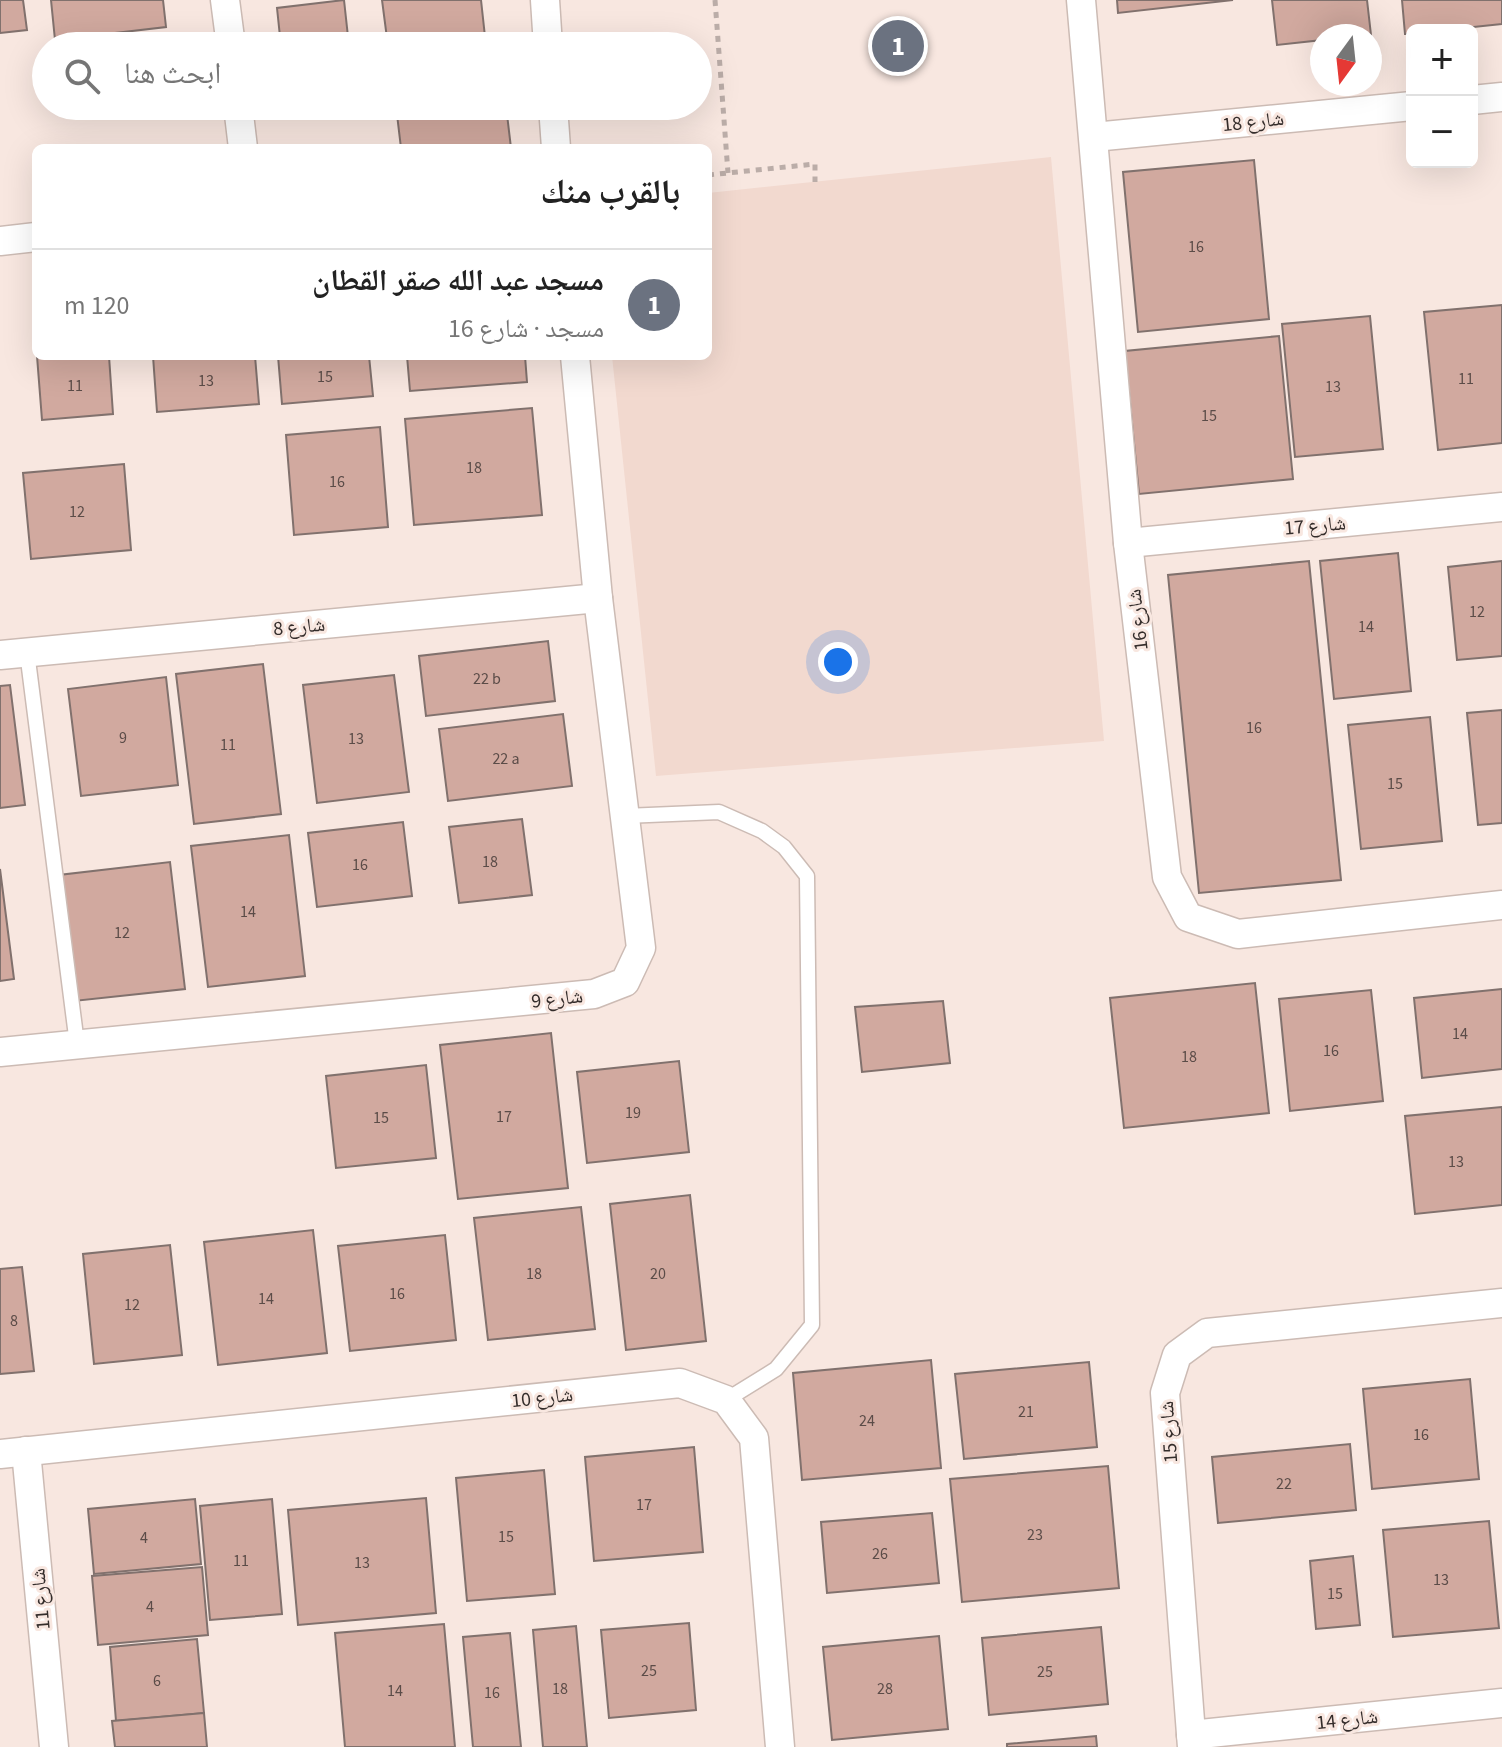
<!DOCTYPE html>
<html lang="ar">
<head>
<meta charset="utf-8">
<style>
  body { margin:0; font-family:"Source Sans 3","Noto Naskh Arabic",sans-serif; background:#f6f6f6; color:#222; direction:rtl }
  .controls { position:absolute; right:24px; top:24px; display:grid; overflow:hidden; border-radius:12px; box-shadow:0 8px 32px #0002 }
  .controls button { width:72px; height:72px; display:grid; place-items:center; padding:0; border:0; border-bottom:2px solid #e0e0e0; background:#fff; color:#222; font:40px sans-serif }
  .compass { position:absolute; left:1310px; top:24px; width:72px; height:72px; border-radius:50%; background:#fff; box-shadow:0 8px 32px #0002; rotate:195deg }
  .you { position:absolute; left:838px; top:662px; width:28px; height:28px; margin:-20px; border:6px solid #fff; border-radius:50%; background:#1a73e8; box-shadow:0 0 0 12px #1a73e833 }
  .badge { display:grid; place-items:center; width:52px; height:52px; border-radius:50%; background:#af2110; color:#fff; font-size:26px; font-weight:700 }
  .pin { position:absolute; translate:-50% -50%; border:4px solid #fff; box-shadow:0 2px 8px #0006 }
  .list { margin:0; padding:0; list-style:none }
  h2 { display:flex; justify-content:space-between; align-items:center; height:104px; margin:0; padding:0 32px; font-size:34px }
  h2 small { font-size:26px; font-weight:400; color:#767676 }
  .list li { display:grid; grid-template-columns:52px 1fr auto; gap:24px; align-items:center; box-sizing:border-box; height:112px; padding:0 32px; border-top:2px solid #e0e0e0 }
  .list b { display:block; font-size:30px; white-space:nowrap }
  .list p { margin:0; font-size:26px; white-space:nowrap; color:#767676 }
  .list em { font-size:26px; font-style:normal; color:#767676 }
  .icon { flex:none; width:44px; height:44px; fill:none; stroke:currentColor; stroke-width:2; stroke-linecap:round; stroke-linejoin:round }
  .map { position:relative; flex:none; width:1502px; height:1747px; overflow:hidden; direction:ltr }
  .search { position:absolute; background:#fff; box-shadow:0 8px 32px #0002; left:32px; top:32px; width:680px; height:88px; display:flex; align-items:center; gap:20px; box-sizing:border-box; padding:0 28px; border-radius:44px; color:#767676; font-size:30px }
  .panel { position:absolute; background:#fff; box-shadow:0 8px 32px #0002; left:32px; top:144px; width:680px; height:216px; border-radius:12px; direction:rtl }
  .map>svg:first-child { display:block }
  .built { fill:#f2d9cf }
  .building { fill:#d1a99f; stroke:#81716d; stroke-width:2 }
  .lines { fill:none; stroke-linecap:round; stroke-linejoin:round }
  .lane-casing { stroke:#ccbbb4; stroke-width:17 }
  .street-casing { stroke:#ccbbb4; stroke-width:31 }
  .path { stroke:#bbada8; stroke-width:5; stroke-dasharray:6 6; stroke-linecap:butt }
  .lane { stroke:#fff; stroke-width:14 }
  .street { stroke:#fff; stroke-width:28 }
  .labels { text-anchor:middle; stroke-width:6; stroke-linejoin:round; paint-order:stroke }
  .number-label { font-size:16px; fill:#5b4c48 }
  .street-label { font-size:20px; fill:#342d2b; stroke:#f8e7e0 }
</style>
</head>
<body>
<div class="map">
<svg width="1502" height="1747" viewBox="0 0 1502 1747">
  <rect width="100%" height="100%" fill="#f8e7e0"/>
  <path class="built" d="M1051,157L1104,741L656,776L612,356H708V193Z"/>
  <g class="building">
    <path d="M0,0H23L27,30L0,33Z"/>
    <path d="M51,0H163L166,27L55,40Z"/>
    <path d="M344,0L349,46H281L277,8Z"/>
    <path d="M382,0H481L486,46H388Z"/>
    <path d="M1117,0H1233L1118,13Z"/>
    <path d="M1272,0H1367L1371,35L1322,36V40L1277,45Z"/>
    <path d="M1402,0H1502V24L1445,30H1412V34H1405Z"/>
    <path d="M396,106H506L511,148H401Z"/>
    <path d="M1254,160L1269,319L1138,332L1123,172Z"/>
    <path d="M1502,305V443L1438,450L1424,312Z"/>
    <path d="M1370,316L1383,449L1295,457L1282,324Z"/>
    <path d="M1279,336L1293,479L1139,494L1125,351Z"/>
    <path d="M37,356H109L113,414L42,420Z"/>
    <path d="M153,356H255L259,404L157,412Z"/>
    <path d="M278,356H369L373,396L282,404Z"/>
    <path d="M407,356H525L527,382L410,391Z"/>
    <path d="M532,408L542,515L414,525L405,419Z"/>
    <path d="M380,427L388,527L294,535L286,435Z"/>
    <path d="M124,464L131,550L31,559L23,473Z"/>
    <path d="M1398,553L1411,691L1334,699L1320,561Z"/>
    <path d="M1309,561L1341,880L1199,893L1168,575Z"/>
    <path d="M1502,561V656L1457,660L1448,567Z"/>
    <path d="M548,641L555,701L426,716L419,656Z"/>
    <path d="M263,664L281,814L194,824L176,674Z"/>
    <path d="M394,675L409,792L317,803L303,685Z"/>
    <path d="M166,677L178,785L81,796L68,689Z"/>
    <path d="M10,685L25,805L0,808V686Z"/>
    <path d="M1502,710V823L1478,825L1467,713Z"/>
    <path d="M563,714L572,786L448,801L439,729Z"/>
    <path d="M1430,717L1442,841L1361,849L1348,725Z"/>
    <path d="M522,819L532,895L459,903L449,827Z"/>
    <path d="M403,822L412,896L317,907L308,833Z"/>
    <path d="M289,835L305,976L208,987L191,846Z"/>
    <path d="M170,862L185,989L74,1001L59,875Z"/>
    <path d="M0,869L14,979L0,981Z"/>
    <path d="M1255,983L1269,1113L1124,1128L1110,998Z"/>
    <path d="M1502,989V1069L1422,1078L1414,998Z"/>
    <path d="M1371,990L1383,1101L1290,1111L1279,999Z"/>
    <path d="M943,1001L950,1063L862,1072L855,1007Z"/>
    <path d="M551,1033L568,1188L458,1199L440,1045Z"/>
    <path d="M679,1061L689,1152L587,1163L577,1072Z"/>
    <path d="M426,1065L436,1158L336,1168L326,1076Z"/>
    <path d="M1502,1107V1205L1415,1214L1405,1116Z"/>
    <path d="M690,1195L706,1341L626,1350L610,1204Z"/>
    <path d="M581,1207L595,1329L488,1340L474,1218Z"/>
    <path d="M313,1230L327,1353L218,1365L204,1242Z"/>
    <path d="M445,1235L456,1340L350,1351L338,1246Z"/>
    <path d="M170,1245L182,1355L94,1364L83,1254Z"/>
    <path d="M22,1267L34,1371L0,1374V1269Z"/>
    <path d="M931,1360L941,1468L802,1480L793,1373Z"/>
    <path d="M1089,1362L1097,1447L964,1459L955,1374Z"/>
    <path d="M1470,1379L1479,1479L1372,1489L1363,1389Z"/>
    <path d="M1350,1444L1356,1510L1218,1523L1212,1457Z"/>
    <path d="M694,1447L703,1552L594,1561L585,1457Z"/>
    <path d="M1108,1466L1119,1588L962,1602L950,1479Z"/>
    <path d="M544,1470L555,1594L467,1601L456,1478Z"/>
    <path d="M426,1498L436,1613L298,1625L288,1510Z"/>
    <path d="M195,1499L201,1564L94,1574L88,1509Z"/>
    <path d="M272,1499L282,1614L210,1620L200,1506Z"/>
    <path d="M932,1513L939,1583L827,1593L821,1522Z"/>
    <path d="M1489,1521L1499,1628L1393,1637L1383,1530Z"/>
    <path d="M1353,1556L1360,1625L1316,1629L1310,1561Z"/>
    <path d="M202,1567L208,1635L98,1645L92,1576Z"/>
    <path d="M689,1623L696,1710L609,1718L601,1630Z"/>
    <path d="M444,1624L455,1747H345L335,1633Z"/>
    <path d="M576,1626L587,1747H543L533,1630Z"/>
    <path d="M1101,1627L1108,1704L989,1715L982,1638Z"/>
    <path d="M510,1633L521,1747H473L463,1637Z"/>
    <path d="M939,1636L948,1729L832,1740L823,1647Z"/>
    <path d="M197,1639L204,1713L116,1721L110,1647Z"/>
    <path d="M204,1713L207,1747H115L112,1721Z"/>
    <path d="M1096,1736L1097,1747H1007V1744Z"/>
  </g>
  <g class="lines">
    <defs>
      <g id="lane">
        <path d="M27,652L77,1044"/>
        <path d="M625,816L719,812L762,831L784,847L807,876L812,1325L776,1369L726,1400"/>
      </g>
      <g id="street">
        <path d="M225,0L231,46"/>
        <path d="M545,0L548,46"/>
        <path d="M1081,0L1128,543L1167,877L1188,917L1238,934L1502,905"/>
        <path d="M1472,100L1502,97"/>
        <path d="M238,106L243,148"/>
        <path d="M553,106L556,148"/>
        <path d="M1094,137L1412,106"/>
        <path d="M0,241L36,237"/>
        <path d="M1128,543L1502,507"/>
        <path d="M0,655L598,598"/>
        <path d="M0,1052L594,994L625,982L641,948L598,598L575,356"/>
        <path d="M26,1451L54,1747"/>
        <path d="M0,1454L680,1383L726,1400L754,1438L780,1747"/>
        <path d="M1191,1735L1502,1703"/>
        <path d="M1192,1747L1165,1393L1177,1355L1207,1333L1502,1303"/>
      </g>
    </defs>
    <use href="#lane" class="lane-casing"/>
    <use href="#street" class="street-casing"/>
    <g class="path">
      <path d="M715,0L728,173"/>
      <path d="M708,175L815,164V182"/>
    </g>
    <use href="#lane" class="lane"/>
    <use href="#street" class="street"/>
  </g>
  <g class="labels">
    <g class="number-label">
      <text x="1196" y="252">16</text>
      <text x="325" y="382">15</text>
      <text x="1466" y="384">11</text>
      <text x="206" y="386">13</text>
      <text x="75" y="391">11</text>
      <text x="1333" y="392">13</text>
      <text x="1209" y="421">15</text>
      <text x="474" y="473">18</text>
      <text x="337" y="487">16</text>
      <text x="77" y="517">12</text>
      <text x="1477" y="617">12</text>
      <text x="1366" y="632">14</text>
      <text x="487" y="684">22 b</text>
      <text x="1254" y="733">16</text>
      <text x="123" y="743">9</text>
      <text x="356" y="744">13</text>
      <text x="228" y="750">11</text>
      <text x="506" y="764">22 a</text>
      <text x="1395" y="789">15</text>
      <text x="490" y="867">18</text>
      <text x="360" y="870">16</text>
      <text x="248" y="917">14</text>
      <text x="122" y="938">12</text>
      <text x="1460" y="1039">14</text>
      <text x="1331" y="1056">16</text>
      <text x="1189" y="1062">18</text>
      <text x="633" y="1118">19</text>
      <text x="504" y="1122">17</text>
      <text x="381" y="1123">15</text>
      <text x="1456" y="1167">13</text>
      <text x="534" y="1279">18</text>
      <text x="658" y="1279">20</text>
      <text x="397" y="1299">16</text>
      <text x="266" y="1304">14</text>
      <text x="132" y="1310">12</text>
      <text x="14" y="1326">8</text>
      <text x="1026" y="1417">21</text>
      <text x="867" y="1426">24</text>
      <text x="1421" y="1440">16</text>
      <text x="1284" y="1489">22</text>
      <text x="644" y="1510">17</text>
      <text x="1035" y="1540">23</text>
      <text x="506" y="1542">15</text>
      <text x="144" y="1543">4</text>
      <text x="880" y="1559">26</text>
      <text x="241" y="1566">11</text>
      <text x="362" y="1568">13</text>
      <text x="1441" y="1585">13</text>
      <text x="1335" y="1599">15</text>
      <text x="150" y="1612">4</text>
      <text x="649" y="1676">25</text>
      <text x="1045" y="1677">25</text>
      <text x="157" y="1686">6</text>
      <text x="560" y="1694">18</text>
      <text x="885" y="1694">28</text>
      <text x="395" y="1696">14</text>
      <text x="492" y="1698">16</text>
    </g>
    <g class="street-label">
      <text transform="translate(1253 121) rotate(-6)" y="7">شارع 18</text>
      <text transform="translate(1315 525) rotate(-5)" y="7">شارع 17</text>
      <text transform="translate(1137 620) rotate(-97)" y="7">شارع 16</text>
      <text transform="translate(299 626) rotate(-5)" y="7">شارع 8</text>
      <text transform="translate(557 998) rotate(-6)" y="7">شارع 9</text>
      <text transform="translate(542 1397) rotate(-6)" y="7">شارع 10</text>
      <text transform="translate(1168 1432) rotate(-94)" y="7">شارع 15</text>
      <text transform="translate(40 1599) rotate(-95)" y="7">شارع 11</text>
      <text transform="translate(1347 1719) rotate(-6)" y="7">شارع 14</text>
    </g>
  </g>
</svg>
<div class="controls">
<button>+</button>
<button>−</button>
</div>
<svg class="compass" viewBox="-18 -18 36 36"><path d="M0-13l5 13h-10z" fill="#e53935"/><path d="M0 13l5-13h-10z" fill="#767676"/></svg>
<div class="you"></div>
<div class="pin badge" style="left:898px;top:46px;background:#6b7280">1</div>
<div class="search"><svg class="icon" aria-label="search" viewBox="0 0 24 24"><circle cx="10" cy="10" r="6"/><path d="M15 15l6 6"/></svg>ابحث هنا</div>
<section class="panel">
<h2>بالقرب منك<small></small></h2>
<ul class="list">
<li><span class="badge" style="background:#6b7280">1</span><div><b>مسجد عبد الله صقر القطان</b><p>مسجد · شارع 16</p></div><em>120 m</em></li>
</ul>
</section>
</div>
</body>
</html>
